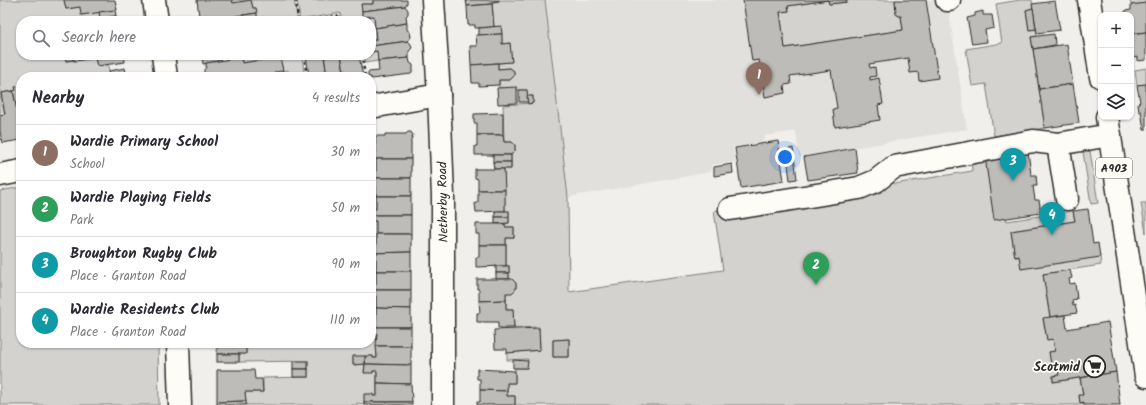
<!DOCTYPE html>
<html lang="en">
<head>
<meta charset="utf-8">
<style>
  body { margin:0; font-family:Kalam,sans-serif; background:#f2f2f3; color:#2b2b33 }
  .controls { position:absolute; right:12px; top:12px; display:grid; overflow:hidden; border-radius:8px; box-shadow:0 1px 3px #0004 }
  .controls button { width:36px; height:36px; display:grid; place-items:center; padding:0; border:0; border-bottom:1px solid #e1e1e2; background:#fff; color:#2b2b33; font:20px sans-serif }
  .you { position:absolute; left:785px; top:157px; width:14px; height:14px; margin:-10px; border:3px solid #fff; border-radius:50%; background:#1a73e8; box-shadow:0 0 0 6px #1a73e833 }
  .badge { display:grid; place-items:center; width:26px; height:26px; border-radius:50%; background:#2563eb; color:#fff; font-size:13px; font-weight:700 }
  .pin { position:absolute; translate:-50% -33px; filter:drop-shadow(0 1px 2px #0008) }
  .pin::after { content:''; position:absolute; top:21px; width:14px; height:12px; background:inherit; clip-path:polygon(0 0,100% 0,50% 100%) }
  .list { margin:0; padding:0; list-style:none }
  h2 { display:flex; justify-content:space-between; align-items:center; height:52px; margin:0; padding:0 16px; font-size:17px }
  h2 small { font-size:13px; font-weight:400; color:#7c7c81 }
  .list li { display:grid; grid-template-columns:26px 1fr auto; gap:12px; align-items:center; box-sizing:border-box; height:56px; padding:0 16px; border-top:1px solid #e1e1e2 }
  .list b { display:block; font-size:15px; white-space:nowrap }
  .list p { margin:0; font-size:13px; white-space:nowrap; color:#7c7c81 }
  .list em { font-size:13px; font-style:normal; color:#7c7c81 }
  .icon { flex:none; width:22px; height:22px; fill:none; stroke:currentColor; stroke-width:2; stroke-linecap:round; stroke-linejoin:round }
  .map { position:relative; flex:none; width:1146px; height:405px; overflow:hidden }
  .search { position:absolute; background:#fff; box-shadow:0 1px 3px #0004; left:16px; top:16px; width:360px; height:44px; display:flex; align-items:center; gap:10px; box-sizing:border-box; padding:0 14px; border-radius:16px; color:#7c7c81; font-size:15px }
  .panel { position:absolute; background:#fff; box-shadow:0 1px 3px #0004; left:16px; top:72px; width:360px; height:276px; border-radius:16px }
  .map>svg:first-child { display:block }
  .built { fill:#e1e0dc }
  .green { fill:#d3d2cf; stroke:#7f7e7d; fill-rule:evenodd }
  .building { fill:#bdbcb8; stroke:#2b2b2b }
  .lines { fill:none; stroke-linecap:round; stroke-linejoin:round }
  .minor-casing { stroke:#2b2b2b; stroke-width:25 }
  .major-casing { stroke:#2b2b2b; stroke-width:25 }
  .path { stroke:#2b2b2b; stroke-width:2.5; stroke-dasharray:3 3; stroke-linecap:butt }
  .minor { stroke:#fdfcf7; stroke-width:22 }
  .major { stroke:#fdfcf7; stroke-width:22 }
  .labels { text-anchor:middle; stroke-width:3.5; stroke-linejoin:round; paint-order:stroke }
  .shield { fill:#fdfcf7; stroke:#6a6a68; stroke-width:1 }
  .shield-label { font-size:12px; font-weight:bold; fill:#2b2b2b }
  .street-label { font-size:13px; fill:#2b2b2b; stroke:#fdfcf7 }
  .poi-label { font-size:13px; font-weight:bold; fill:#2b2b2b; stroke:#fdfcf7; text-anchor:end }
</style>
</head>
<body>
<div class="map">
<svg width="1146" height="405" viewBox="0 0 1146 405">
  <rect width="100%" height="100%" fill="#f0efeb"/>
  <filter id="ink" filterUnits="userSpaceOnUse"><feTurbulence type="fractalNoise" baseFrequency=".025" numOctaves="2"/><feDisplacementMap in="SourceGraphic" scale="8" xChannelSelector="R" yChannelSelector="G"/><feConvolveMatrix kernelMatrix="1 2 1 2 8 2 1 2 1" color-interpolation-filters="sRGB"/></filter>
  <g filter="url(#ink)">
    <path class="built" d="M545,0H947L967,129L799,157L796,131L765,136L761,143L733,147L735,162L711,165V172L568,197Z"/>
    <g class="green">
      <path d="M0,0H64L66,9L80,7L82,15L99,12L100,19L90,21H21V55H65L66,61L74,60V61L95,58L97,66L108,64L110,77H21V86L15,87L16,90L1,93L5,114L0,115Z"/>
      <path d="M232,0H294L298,21H254V18L257,17L256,8H253L251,0L233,3Z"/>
      <path d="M297,0H373V4H362V17L374,16L376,40H371V21H345L341,17L340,13L300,20Z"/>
      <path d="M499,0H545L568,197L569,292L723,270L714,211L864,186L891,169L894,184L972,171L971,159L985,157L1007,221L1073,211L1075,221L1011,231L1015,257H1100L1101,265L1043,274L1050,317L1043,319L1047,339H1053L1055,351L1049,352L1057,364L1059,375L1053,376V382L1080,378L1083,395L1079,396L1080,403L1084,402V405H515V396H507V383H515V368H527L528,359L507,360V353L540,350L539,327L514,328L513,309H506V293L512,292L516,289V283L512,279H509V266H506V238H514V227H505V224L509,223V212L505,211L504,169H511V155L515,151V145L512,142H504L503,105L533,103V96H527V90H517V88H499V80H510L514,76V71L510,68L498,69V63L511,62L510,43L502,44L501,27H494L492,2L499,1ZM569,339V357H553V340Z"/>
      <path d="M828,0L829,4L847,2V0H895L896,14L899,16H901L903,30L785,48L780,12L789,11L788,6Z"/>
      <path d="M1020,0H1032L1033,8L1026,10L1029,30L1036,29L1037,36L1031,37L1045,128L994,136L986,84L972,86L966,49L1002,43L996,4Z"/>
      <path d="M1130,0H1146V3L1131,5Z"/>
      <path d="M377,51L378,61L365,63L364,55H371V52Z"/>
      <path d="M241,55H302L304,73L289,75L288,70L283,71L280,57L242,63Z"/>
      <path d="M1146,68V84L1137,85L1135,70Z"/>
      <path d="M1090,151L1098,203L1091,204L1083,152Z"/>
      <path d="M372,186H376V209H372L371,207Z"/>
      <path d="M21,187V343H158L159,405H0V191Z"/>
      <path d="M1141,203H1146V233Z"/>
      <path d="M373,221H376V247H372V244H371V223H372Z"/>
      <path d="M373,259H376V284H373V282H371V260Z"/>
      <path d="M373,296H376V321L371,319V298Z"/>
      <path d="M373,333H377V358H373V356L353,357V365L365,364L364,372L377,371V396H373L364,404L357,403V405H246L245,392H263V378L308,377V361L239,362V354H246V346L270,343H371V335Z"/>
    </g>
    <g class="building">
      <path d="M64,0H115L117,10L81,15L80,7L66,9Z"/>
      <path d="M197,0H232L233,3L251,0L253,8H256L257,13L202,21L201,15L199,16Z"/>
      <path d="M373,0H407V3L405,6L362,11L361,4H373Z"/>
      <path d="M466,0H499V1L492,2V4L467,6Z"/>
      <path d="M743,0H847V2L829,4L828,0L788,6L789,11L780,12L785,48L903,30L901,16H899L896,14L895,0H926L938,78L919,81L918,72L910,73L908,58L869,64L870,68L875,67L876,76L870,77V80L879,78L883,104L878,105L880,120L835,127L833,109L837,108L831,70L790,76L791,84L784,85L785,93L765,97L759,60L752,61Z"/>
      <path d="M1055,1L1060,30L1037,33L1032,4Z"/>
      <path d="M1146,3V32L1131,34V15H1126L1125,11L1131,10V5Z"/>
      <path d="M492,4L494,27L475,28V25H468L467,6Z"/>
      <path d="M405,6L408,10V14L406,16L407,23L375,28L374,16L362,17V11Z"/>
      <path d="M1033,8L1036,29L1029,30L1026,10Z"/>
      <path d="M115,10L116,16L100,19L99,12Z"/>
      <path d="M983,11V15H992L994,28L985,30L987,42L972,44L967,18L975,16V13Z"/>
      <path d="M257,13V18H254V21H205Z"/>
      <path d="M116,16L117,21H90L100,19Z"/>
      <path d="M407,23V30L410,32L411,37L408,41L371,46V40H376L375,28Z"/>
      <path d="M501,26L502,34L479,35V28Z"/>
      <path d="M1146,32V60L1138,61V57L1132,58L1131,34Z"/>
      <path d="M502,34V44L510,43L512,62L471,65L470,46H477L476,35Z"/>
      <path d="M1054,34L1055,45L1033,49L1031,37Z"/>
      <path d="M408,41L411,44L412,48L409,51V58L378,61L377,51L371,52V46Z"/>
      <path d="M1067,44L1073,84L1039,89L1033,49Z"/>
      <path d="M65,55H73L74,60L66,61Z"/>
      <path d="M73,55H124L125,62L97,66L95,58L74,61Z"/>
      <path d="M202,55H217L218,61L203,64Z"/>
      <path d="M230,55H241L242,63L280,57L283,71L274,72L275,77H208L204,74V70L206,67V63L231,59Z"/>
      <path d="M306,55H314V56L324,55L327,77H309Z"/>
      <path d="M324,55H341L345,77H327Z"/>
      <path d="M341,55H359L363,77H345Z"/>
      <path d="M409,58L410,63L413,65V70L411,74L371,79V77H368V72L379,71L378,61Z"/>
      <path d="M498,63V69L510,68L514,71V76L510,80H499V85L479,86V83H472L471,65Z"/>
      <path d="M125,68L126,73L110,76L109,71Z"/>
      <path d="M304,73L305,77H297V74Z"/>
      <path d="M297,74V77H290L289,75Z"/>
      <path d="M1073,84L1079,123L1045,128L1039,89Z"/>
      <path d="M1146,84V130H1144L1141,111L1139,112L1138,103L1140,102L1137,85Z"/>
      <path d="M21,86V130L13,91L16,90L15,87Z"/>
      <path d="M517,87V103L498,104L497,88Z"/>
      <path d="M519,90H527L528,102H519Z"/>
      <path d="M13,91L21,130V140L2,143L0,131V115L5,114L1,93Z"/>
      <path d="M527,96H533V103L528,104Z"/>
      <path d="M503,113V135H477V123H474V114Z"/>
      <path d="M408,132H411L413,135L411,140V159H371V152L372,153H376L375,136H385V134H406Z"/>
      <path d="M477,135H503L504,142H512L515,145V151L511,155H475V146H477Z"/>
      <path d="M778,141L784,181L741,188L735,148Z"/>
      <path d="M793,148L797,179L790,180L786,150Z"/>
      <path d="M855,148L858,173L808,180L804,157Z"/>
      <path d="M1028,151L1031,175H1036L1037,186H1033L1035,200H1039L1041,213L994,220L985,157Z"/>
      <rect x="493" y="155" width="18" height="7"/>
      <path d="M376,159H411V178H371V171H376Z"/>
      <path d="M493,162H511V169H494Z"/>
      <path d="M732,164L733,173L714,176V167Z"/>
      <path d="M475,169H504L505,190H478V179L475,178Z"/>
      <path d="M371,178H411V196H376V186H372L371,187Z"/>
      <path d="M478,190H505V211L476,212L475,203H478Z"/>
      <path d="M376,196H411V215H371V207L372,209H376Z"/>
      <path d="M1088,209L1093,244L1098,243L1100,257L1021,269L1019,256L1015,257L1011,231L1075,221L1073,211Z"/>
      <rect x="495" y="211" width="14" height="6"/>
      <path d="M371,215H411V234H376V221H373L372,223H371Z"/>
      <path d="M495,217H509V223L495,224Z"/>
      <path d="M476,224H505V227H514V238H506V245H479V234H476Z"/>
      <path d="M376,234H411V252L371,253V244H372V247H376Z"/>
      <path d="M479,245H506V266L476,267V257H479Z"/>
      <path d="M411,252V271H376V259L371,260V253Z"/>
      <rect x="496" y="266" width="13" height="7"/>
      <path d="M1070,270L1072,278L1069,279L1070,284L1075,283L1077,299L1072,300L1073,306L1075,305L1077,313L1050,317L1043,274Z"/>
      <path d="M376,271H411V290H371V282H373V284H376Z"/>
      <rect x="496" y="273" width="13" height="6"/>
      <path d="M477,279H512L516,283V289L512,293H506V300L479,301V289H477Z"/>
      <path d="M371,290H411V309L376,308V296H373V298H371Z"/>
      <path d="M506,300V309H513L514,328H498V322H477V313H480L479,301Z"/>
      <path d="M376,308L411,309V327H371V319L376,321Z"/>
      <path d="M1065,315L1067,329L1108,322L1116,372L1053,382V376L1059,375L1057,364L1051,365L1049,352L1055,351L1053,339L1047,340L1043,318Z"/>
      <path d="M371,327H411V346H376L377,333H373V335H371Z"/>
      <path d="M539,328L540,350L507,353V349H495L494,330Z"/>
      <path d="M569,339V357H553V340Z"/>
      <path d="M217,343H270V346H246V354H217Z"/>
      <path d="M376,346H411V365L365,364V356H373V358H377Z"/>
      <rect x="217" y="354" width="22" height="8"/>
      <path d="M353,356H365V364L353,365Z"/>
      <path d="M513,360L528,361L527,368H513Z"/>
      <rect x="293" y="361" width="15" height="8"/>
      <path d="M365,364L411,365V384L377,383V371H373V373H364Z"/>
      <rect x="293" y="369" width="15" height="8"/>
      <path d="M477,369L515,371V383H507V391L480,390V379H477Z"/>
      <path d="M217,370H254L255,379H262L263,392H245L246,401L217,402Z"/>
      <path d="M1116,372L1120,405H1084V402L1080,403L1079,395H1083L1080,378Z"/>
      <path d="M377,383L411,384L412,402H364V394H373V396H377Z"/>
      <path d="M480,390L507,391V396H515V405H477V402H480Z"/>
      <path d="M246,401V405H217V402Z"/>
      <rect x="364" y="402" width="48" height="3"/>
    </g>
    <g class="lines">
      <defs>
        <g id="minor">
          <path d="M154,0L157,21"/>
          <path d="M433,0L439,95L443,196V405"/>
          <path d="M947,0H949"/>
          <path d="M163,55L166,77"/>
          <path d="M371,107L439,95"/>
          <path d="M1058,144L1067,199"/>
          <path d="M0,175L21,171"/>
          <path d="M730,209L859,188L876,181L894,167L1033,141L1058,144L1110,135"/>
          <path d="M178,343L180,405"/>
        </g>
        <g id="major">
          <path d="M1089,0L1101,77"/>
          <path d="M1107,117L1146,376"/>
        </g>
      </defs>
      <use href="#minor" class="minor-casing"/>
      <use href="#major" class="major-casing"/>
      <g class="path">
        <path d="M296,0L298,21"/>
        <path d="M307,21L337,16L342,21"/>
        <path d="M304,55L307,77"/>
        <path d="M362,55L365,77"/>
      </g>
      <use href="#minor" class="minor"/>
      <use href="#major" class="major"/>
    </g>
  </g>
  <defs>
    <symbol id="supermarket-ring" viewBox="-11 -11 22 22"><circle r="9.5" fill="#fdfcf7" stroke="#2b2b2b" stroke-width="1.5"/><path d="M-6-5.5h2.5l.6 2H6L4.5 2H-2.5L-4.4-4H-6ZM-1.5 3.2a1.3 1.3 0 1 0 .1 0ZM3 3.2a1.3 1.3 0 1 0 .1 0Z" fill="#2b2b2b"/></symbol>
  </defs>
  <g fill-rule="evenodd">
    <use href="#supermarket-ring" x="1082" y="354" width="25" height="25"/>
  </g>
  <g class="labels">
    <rect class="shield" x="1096" y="158" width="36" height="20" rx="3"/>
    <g class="shield-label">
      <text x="1114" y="172">A903</text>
    </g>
    <g class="street-label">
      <text transform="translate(442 202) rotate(-91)" y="5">Netherby Road</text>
    </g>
    <g class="poi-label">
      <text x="1080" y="371">Scotmid</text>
    </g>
  </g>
</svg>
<div class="controls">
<button>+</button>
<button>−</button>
<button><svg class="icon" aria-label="layers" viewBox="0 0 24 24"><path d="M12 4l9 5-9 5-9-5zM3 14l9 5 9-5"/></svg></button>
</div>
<div class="you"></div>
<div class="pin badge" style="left:759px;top:95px;background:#8d6e63">1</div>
<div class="pin badge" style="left:816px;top:285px;background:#2e9e5b">2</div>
<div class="pin badge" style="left:1013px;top:181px;background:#0f9aa8">3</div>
<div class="pin badge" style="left:1052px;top:235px;background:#0f9aa8">4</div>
<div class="search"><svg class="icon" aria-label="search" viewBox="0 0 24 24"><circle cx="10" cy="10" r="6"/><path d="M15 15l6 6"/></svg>Search here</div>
<section class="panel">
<h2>Nearby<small>4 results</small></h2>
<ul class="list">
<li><span class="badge" style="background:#8d6e63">1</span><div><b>Wardie Primary School</b><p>School</p></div><em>30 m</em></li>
<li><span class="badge" style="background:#2e9e5b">2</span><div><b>Wardie Playing Fields</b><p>Park</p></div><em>50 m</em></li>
<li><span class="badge" style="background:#0f9aa8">3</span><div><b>Broughton Rugby Club</b><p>Place · Granton Road</p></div><em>90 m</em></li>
<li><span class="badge" style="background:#0f9aa8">4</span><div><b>Wardie Residents Club</b><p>Place · Granton Road</p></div><em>110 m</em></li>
</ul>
</section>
</div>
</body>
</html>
